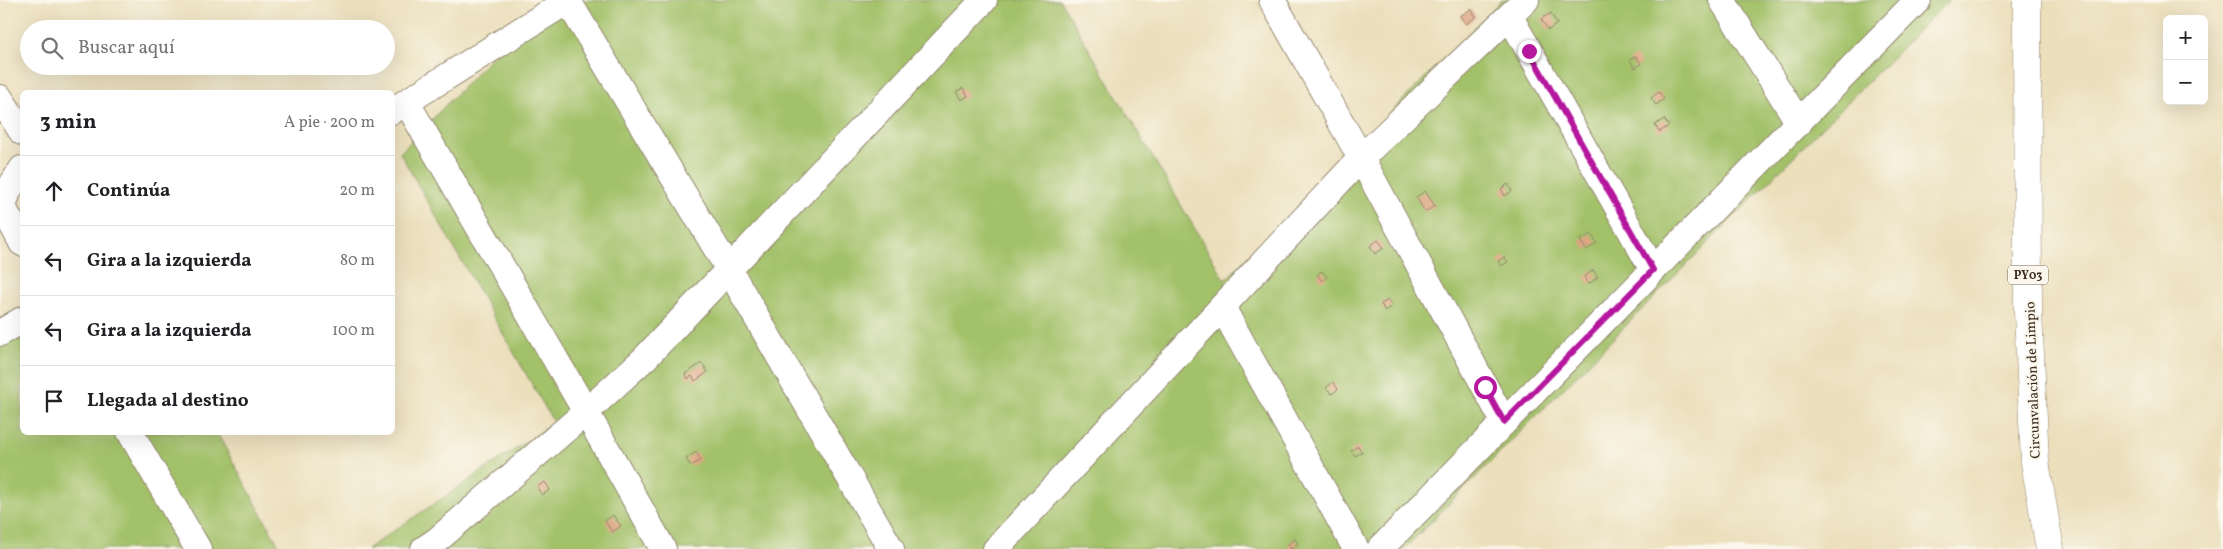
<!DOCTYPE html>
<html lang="es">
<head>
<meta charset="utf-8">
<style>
  body { margin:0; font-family:Vollkorn,serif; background:#f6f6f6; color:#202124 }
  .controls { position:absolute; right:15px; top:15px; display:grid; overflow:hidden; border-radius:8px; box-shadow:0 5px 20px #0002 }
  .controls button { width:45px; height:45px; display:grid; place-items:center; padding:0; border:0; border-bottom:1px solid #e0e0e0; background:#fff; color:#202124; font:25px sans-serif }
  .stop { position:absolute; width:15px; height:15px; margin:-11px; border:4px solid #b5179e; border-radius:50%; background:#fff }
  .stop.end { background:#b5179e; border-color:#fff; box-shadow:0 1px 5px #0008 }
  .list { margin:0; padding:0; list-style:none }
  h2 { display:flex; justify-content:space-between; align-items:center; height:65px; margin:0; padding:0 20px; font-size:21px }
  h2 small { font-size:16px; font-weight:400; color:#757577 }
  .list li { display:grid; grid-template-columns:32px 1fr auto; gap:15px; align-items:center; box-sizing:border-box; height:70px; padding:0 20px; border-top:1px solid #e0e0e0 }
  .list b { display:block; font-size:19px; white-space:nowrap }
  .list em { font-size:16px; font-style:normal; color:#757577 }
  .icon { flex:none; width:28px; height:28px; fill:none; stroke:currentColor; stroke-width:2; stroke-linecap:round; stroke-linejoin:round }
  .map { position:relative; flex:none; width:2223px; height:549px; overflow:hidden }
  .search { position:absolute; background:#fff; box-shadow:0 5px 20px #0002; left:20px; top:20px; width:375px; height:55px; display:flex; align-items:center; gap:12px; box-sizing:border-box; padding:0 18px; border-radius:28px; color:#757577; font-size:19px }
  .panel { position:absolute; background:#fff; box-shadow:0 5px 20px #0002; left:20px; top:90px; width:375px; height:345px; border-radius:8px }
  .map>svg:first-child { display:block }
  .green { fill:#a3c169; stroke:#6f7644 }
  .building { fill:#dda682 }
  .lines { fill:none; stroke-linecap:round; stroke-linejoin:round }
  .minor-casing { stroke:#93846d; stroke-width:28 }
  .highway-casing { stroke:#93846d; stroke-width:29 }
  .minor { stroke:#fff; stroke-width:26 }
  .highway { stroke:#fff; stroke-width:28 }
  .route { stroke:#b5179e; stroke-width:6 }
  .labels { text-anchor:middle; stroke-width:4; stroke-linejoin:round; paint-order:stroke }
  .shield { fill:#fbf7ec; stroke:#75685c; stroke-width:1 }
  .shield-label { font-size:12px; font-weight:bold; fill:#3b2a1e }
  .street-label { font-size:14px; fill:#3b2a1e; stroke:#fbf7ec }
</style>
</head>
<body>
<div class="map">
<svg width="2223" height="549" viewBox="0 0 2223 549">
  <rect width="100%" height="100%" fill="#fbf7ec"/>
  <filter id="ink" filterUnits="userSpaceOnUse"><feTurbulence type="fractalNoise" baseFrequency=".02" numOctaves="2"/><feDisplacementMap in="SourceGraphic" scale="10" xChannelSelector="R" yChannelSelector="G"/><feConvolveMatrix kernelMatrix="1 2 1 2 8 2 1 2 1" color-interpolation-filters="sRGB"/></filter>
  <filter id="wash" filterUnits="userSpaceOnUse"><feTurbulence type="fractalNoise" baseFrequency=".0096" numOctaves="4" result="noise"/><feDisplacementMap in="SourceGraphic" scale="20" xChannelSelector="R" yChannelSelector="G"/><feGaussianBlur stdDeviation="1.12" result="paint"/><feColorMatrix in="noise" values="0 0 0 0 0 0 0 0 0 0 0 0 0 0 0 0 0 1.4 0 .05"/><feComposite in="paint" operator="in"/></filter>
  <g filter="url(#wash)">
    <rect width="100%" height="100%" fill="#ebdfbc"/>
    <g class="green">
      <path d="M546,0H1060L1225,280L1502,0H1949L1404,549H367L554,423L400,153Z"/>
      <path d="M22,307V432L217,433L281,549H0V319Z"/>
    </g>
    <g id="blocks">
      <g class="building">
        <path d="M1471,9L1476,17L1466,24L1460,16Z"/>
        <path d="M1551,13L1557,24L1548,30L1541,19Z"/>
        <path d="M1636,56L1641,64L1635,68L1630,60Z"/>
        <path d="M963,88L968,96L961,100L956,92Z"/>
        <path d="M1659,92L1664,99L1656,105L1651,98Z"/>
        <path d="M1664,119L1669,126L1659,132L1655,125Z"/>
        <path d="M1508,184L1512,191L1505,196L1501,189Z"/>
        <path d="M1425,191L1435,206L1425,212L1416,197Z"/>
        <path d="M1591,234L1597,243L1586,250L1580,240Z"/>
        <path d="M1378,240L1384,248L1375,254L1370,246Z"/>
        <path d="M1504,257L1508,262L1501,266L1498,261Z"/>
        <path d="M1593,270L1598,277L1589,284L1584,277Z"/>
        <path d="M1322,271L1327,277L1322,281L1317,275Z"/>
        <path d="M1388,300L1392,306L1385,311L1381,304Z"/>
        <path d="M702,363L708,372L695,381L692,376L688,379L685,374Z"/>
        <path d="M1333,382L1338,389L1332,394L1326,388Z"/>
        <path d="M1358,446L1362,452L1355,456L1351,451Z"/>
        <path d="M696,452L701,460L691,466L686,459Z"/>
        <path d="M545,482L550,490L542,495L537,487Z"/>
        <path d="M613,515L621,526L612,532L605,521Z"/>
        <path d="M1295,539L1298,544L1291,549L1288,544Z"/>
      </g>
    </g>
  </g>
  <g filter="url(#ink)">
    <use href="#blocks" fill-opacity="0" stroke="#93846d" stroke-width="1"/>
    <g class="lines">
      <defs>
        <g id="minor">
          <path d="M1272,0L1361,158L1504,422"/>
          <path d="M1722,0L1799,123"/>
          <path d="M568,1L728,268L891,549"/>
          <path d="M1510,17L1653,270"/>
          <path d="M0,98L22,132"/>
          <path d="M407,103L586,412L663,549"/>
          <path d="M392,111L569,0"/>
          <path d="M22,169L8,191L3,207L22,243"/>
          <path d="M1222,307L1356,549"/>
          <path d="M0,333L22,320"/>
          <path d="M130,432L198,549"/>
          <path d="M424,549L436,541L586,412L645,358L984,0"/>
          <path d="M996,549L1361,158L1526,0"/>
          <path d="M1380,549L1918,0"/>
        </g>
        <path id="highway" d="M2027,0L2028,312L2035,462L2050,549"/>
      </defs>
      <use href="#minor" class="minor-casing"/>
      <use href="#highway" class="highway-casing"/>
      <use href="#minor" class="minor"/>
      <use href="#highway" class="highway"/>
    </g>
  </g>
  <g class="lines" filter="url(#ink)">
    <path class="route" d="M1485,387L1504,422L1653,270L1529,51"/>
  </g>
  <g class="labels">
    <rect class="shield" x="2008" y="265.5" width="40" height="19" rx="4"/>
    <g class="shield-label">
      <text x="2028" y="279">PY03</text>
    </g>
    <g class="street-label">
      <text transform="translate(2032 380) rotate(-92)" y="5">Circunvalación de Limpio</text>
    </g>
  </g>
</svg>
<div class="controls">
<button>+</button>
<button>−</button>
</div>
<div class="stop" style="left:1485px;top:387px"></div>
<div class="stop end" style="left:1529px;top:51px"></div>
<div class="search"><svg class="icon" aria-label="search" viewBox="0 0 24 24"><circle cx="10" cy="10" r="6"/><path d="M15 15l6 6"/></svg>Buscar aquí</div>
<section class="panel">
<h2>3 min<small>A pie · 200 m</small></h2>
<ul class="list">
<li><svg class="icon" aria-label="ahead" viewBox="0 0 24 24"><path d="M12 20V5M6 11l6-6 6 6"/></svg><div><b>Continúa</b></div><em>20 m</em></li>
<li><svg class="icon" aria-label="left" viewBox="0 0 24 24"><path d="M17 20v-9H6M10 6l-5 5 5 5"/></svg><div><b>Gira a la izquierda</b></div><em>80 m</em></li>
<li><svg class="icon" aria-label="left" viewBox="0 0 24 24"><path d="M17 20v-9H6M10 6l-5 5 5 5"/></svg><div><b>Gira a la izquierda</b></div><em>100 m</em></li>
<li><svg class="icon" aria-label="arrive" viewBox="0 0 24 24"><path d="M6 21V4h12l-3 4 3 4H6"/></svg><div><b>Llegada al destino</b></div></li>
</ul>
</section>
</div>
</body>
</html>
